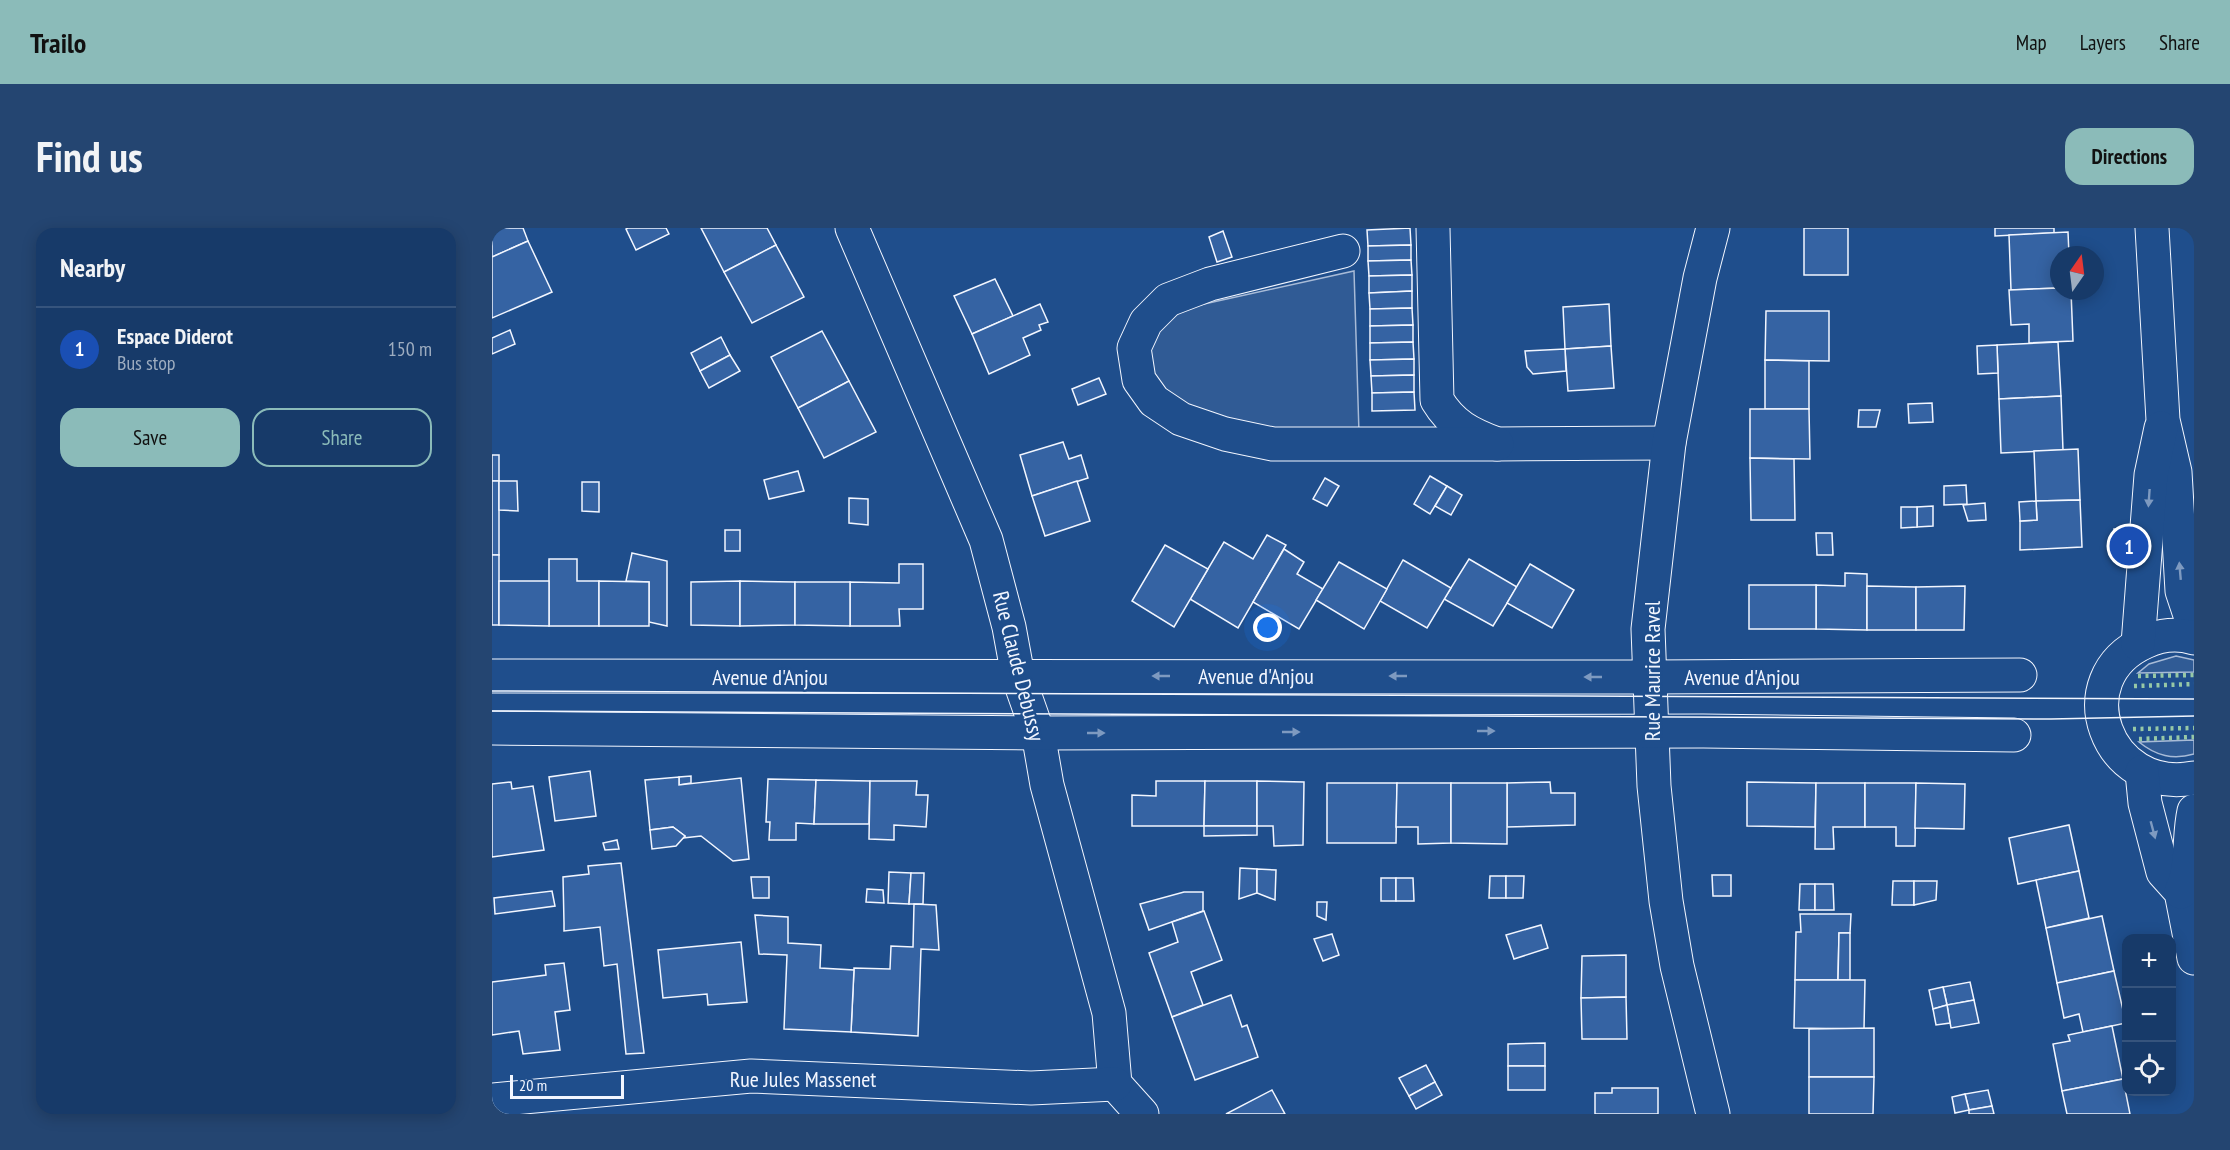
<!DOCTYPE html>
<html lang="en">
<head>
<meta charset="utf-8">
<style>
  body { margin:0; font-family:"PT Sans Narrow",sans-serif; background:#244571; color:#f1f3f6 }
  .controls { position:absolute; right:18px; bottom:18px; display:grid; overflow:hidden; border-radius:12px; box-shadow:0 3px 15px #0003 }
  .controls button { width:54px; height:54px; display:grid; place-items:center; padding:0; border:0; border-bottom:2px solid #36547d; background:#173a69; color:#f1f3f6; font:30px sans-serif }
  .compass { position:absolute; left:1558px; top:18px; width:54px; height:54px; border-radius:50%; background:#173a69; box-shadow:0 3px 15px #0003; rotate:14deg }
  .scale { position:absolute; left:18px; bottom:15px; width:114px; box-sizing:border-box; padding-left:6px; border:3px solid #f2f6ff; border-top:0; font-size:16px; line-height:21px; white-space:nowrap; color:#f2f6ff; -webkit-text-stroke:4px #1f4e8c; paint-order:stroke }
  .you { position:absolute; left:776px; top:400px; width:21px; height:21px; margin:-15px; border:4px solid #fff; border-radius:50%; background:#1a73e8; box-shadow:0 0 0 9px #1a73e833 }
  .badge { display:grid; place-items:center; width:39px; height:39px; border-radius:50%; background:#8bbbb9; color:#fff; font-size:20px; font-weight:700 }
  .pin { position:absolute; translate:-50% -50%; border:3px solid #fff; box-shadow:0 2px 6px #0006 }
  .list { margin:0; padding:0; list-style:none }
  h2 { display:flex; justify-content:space-between; align-items:center; height:78px; margin:0; padding:0 24px; font-size:26px }
  h2 small { font-size:20px; font-weight:400; color:#9eadc0 }
  .list li { display:grid; grid-template-columns:39px 1fr auto; gap:18px; align-items:center; box-sizing:border-box; height:84px; padding:0 24px; border-top:2px solid #36547d }
  .list b { display:block; font-size:22px; white-space:nowrap }
  .list p { margin:0; font-size:20px; white-space:nowrap; color:#9eadc0 }
  .list em { font-size:20px; font-style:normal; color:#9eadc0 }
  .actions { display:flex; gap:12px; padding:18px 24px }
  .actions a { flex:1; padding:14px 0; border:2px solid #8bbbb9; border-radius:18px; text-align:center; font-size:21px; color:#8bbbb9 }
  .actions .main { background:#8bbbb9; color:#111 }
  .icon { flex:none; width:33px; height:33px; fill:none; stroke:currentColor; stroke-width:2; stroke-linecap:round; stroke-linejoin:round }
  .map { position:relative; flex:none; width:1702px; height:886px; overflow:hidden; border-radius:18px }
  header { display:flex; align-items:center; gap:36px; box-sizing:border-box; height:84px; padding:0 30px; background:#8bbbb9; color:#111 }
  header strong { font-size:28px }
  nav { display:flex; gap:33px; margin-inline-start:auto; font-size:21px }
  .intro { display:flex; align-items:center; justify-content:space-between; box-sizing:border-box; height:144px; padding:0 36px }
  h1 { margin:0; font-size:42px }
  .button { padding:15px 27px; border-radius:18px; background:#8bbbb9; color:#111; font-size:21px; font-weight:700 }
  main { display:flex; gap:36px; padding:0 36px }
  aside { flex:1; background:#173a69; border-radius:18px; box-shadow:0 3px 15px #0003 }
  .map>svg:first-child { display:block }
  .green { fill:#305b95; stroke:#a8bbd7; stroke-width:1.5 }
  .building { fill:#3563a3; stroke:#f2f6ff; stroke-width:1.5 }
  .lines { fill:none; stroke-linecap:round; stroke-linejoin:round }
  .minor-casing { stroke:#f2f6ff; stroke-width:35 }
  .minor { stroke:#1f4e8c; stroke-width:33 }
  .tram { stroke:#f2f6ff; stroke-width:1.5 }
  .hedge { stroke:#97c8a6; stroke-width:4.5; stroke-dasharray:3 4.5; stroke-linecap:butt }
  .oneway { fill:#7e9ac0 }
  .labels { text-anchor:middle; stroke-width:4.5; stroke-linejoin:round; paint-order:stroke }
  .street-label { font-size:22px; fill:#f2f6ff; stroke:#1f4e8c }
</style>
</head>
<body>
<header>
<strong>Trailo</strong>
<nav><a>Map</a><a>Layers</a><a>Share</a></nav>
</header>
<div class="intro"><h1>Find us</h1><a class="button">Directions</a></div>
<main>
<aside>
<h2>Nearby<small></small></h2>
<ul class="list">
<li><span class="badge" style="background:#1a4fb4">1</span><div><b>Espace Diderot</b><p>Bus stop</p></div><em>150 m</em></li>
</ul>
<div class="actions"><a class="main">Save</a><a>Share</a></div>
</aside>
<div class="map">
<svg width="1702" height="886" viewBox="0 0 1702 886">
  <rect width="100%" height="100%" fill="#1f4e8c"/>
  <g class="green">
    <path d="M862,43L867,205L775,204L691,180L660,148L657,119L672,96L694,80Z"/>
    <path d="M1684,428L1702,432V444L1646,445L1657,436Z"/>
    <path d="M1702,512V526C1681,532 1664,528 1647,514Z"/>
  </g>
  <g class="building">
    <path d="M0,0H31L36,13L0,29Z"/>
    <path d="M136,0H174L177,6L144,22L134,1Z"/>
    <path d="M209,0H275L284,17L232,44Z"/>
    <path d="M918,0L919,17L876,18L875,2Z"/>
    <rect x="1312" y="0" width="44" height="47"/>
    <path d="M1503,0H1562V5L1503,8Z"/>
    <path d="M731,3L740,29L725,34L717,9Z"/>
    <path d="M1576,4L1577,27H1567V60L1519,62L1517,7Z"/>
    <path d="M36,13L60,64L0,90V29Z"/>
    <path d="M284,17L312,69L260,95L232,44Z"/>
    <path d="M919,17V32L876,33V18Z"/>
    <path d="M919,32L920,47L877,48L876,33Z"/>
    <path d="M920,47V63L877,65V48Z"/>
    <path d="M503,51L521,88L480,106L462,68Z"/>
    <path d="M1567,60V63H1579L1581,113L1537,115V96L1519,97L1517,62Z"/>
    <path d="M920,63V80L878,81L877,65Z"/>
    <path d="M548,76L556,94L547,97L549,102L531,110L538,127L497,146L480,106Z"/>
    <path d="M1117,76L1119,118L1073,121L1071,79Z"/>
    <path d="M920,80L921,97L878,98V81Z"/>
    <path d="M1274,83H1337V133L1273,132Z"/>
    <path d="M921,97V114L878,115V98Z"/>
    <path d="M18,102L23,116L0,126V110Z"/>
    <path d="M330,103L357,153L306,180L279,129Z"/>
    <path d="M229,109L238,127L208,143L199,125Z"/>
    <path d="M921,114L922,131L878,132V115Z"/>
    <path d="M1566,114L1569,168L1507,171L1505,117Z"/>
    <path d="M1505,117L1506,145L1486,146L1485,118Z"/>
    <path d="M1119,118L1122,160L1076,163L1073,121Z"/>
    <path d="M1073,121L1074,143L1041,146L1035,139L1033,123Z"/>
    <path d="M238,127L248,143L217,160L208,143Z"/>
    <path d="M922,131V147L879,148L878,132Z"/>
    <path d="M1273,132L1317,133V181H1273Z"/>
    <path d="M922,147V164L880,165L879,148Z"/>
    <path d="M607,150L614,166L586,177L580,161Z"/>
    <path d="M357,153L384,204L332,230L306,180Z"/>
    <path d="M922,164L923,182L880,183V165Z"/>
    <path d="M1569,168L1571,222L1509,225L1507,171Z"/>
    <path d="M1440,175L1441,194L1417,195L1416,176Z"/>
    <path d="M1258,181H1317L1318,231L1258,230Z"/>
    <path d="M1367,182H1388L1384,199H1366Z"/>
    <path d="M571,214L577,231L589,227L596,250L540,268L528,227Z"/>
    <path d="M1586,221L1588,272L1544,273L1542,223Z"/>
    <rect x="0" y="227" width="7" height="26"/>
    <path d="M1258,230L1302,231L1303,292H1259Z"/>
    <path d="M306,243L312,263L277,271L272,252Z"/>
    <path d="M938,248L955,258L938,286L922,276Z"/>
    <path d="M833,250L847,258L835,278L821,271Z"/>
    <rect x="0" y="253" width="7" height="74"/>
    <path d="M7,253H25L26,283L7,282Z"/>
    <path d="M585,253L598,293L553,308L540,268Z"/>
    <path d="M90,254H107V284L90,283Z"/>
    <path d="M1474,257L1475,276L1452,277V258Z"/>
    <path d="M955,258L970,267L959,287L943,278Z"/>
    <path d="M357,270L376,271V297L357,295Z"/>
    <path d="M1588,272L1590,319L1528,322V293L1545,292L1544,273Z"/>
    <path d="M1544,273L1545,292L1528,293L1527,274Z"/>
    <path d="M1493,275L1494,292L1476,293L1471,277Z"/>
    <path d="M1441,278V298L1425,299V279Z"/>
    <path d="M1409,279H1425V299L1409,300Z"/>
    <path d="M1622,301H1632L1633,326H1623Z"/>
    <rect x="233" y="302" width="15" height="21"/>
    <path d="M1324,305H1340L1341,327H1325Z"/>
    <path d="M775,307L794,317L746,400L698,371L732,314L761,331Z"/>
    <path d="M673,317L716,341L682,399L640,373Z"/>
    <path d="M792,321L812,334L805,346L831,361L807,401L761,374Z"/>
    <path d="M140,325L175,333V398L157,394V354L134,353Z"/>
    <rect x="0" y="327" width="7" height="70"/>
    <path d="M57,331H85V353H107V398H57Z"/>
    <path d="M977,331L1025,359L1001,398L952,371Z"/>
    <path d="M911,332L959,360L935,400L888,373Z"/>
    <path d="M847,334L895,361L872,401L824,372Z"/>
    <path d="M407,336H431V381H407L408,398H358V354L407,355Z"/>
    <path d="M1038,336L1082,362L1060,400L1015,375Z"/>
    <path d="M1353,345L1375,346V402L1324,401V357L1353,358Z"/>
    <path d="M7,353H57V398L7,397Z"/>
    <path d="M107,353L157,354V398H107Z"/>
    <path d="M248,353V398L199,397V354Z"/>
    <path d="M248,353L303,354V397L248,398Z"/>
    <path d="M303,354H358V398L303,397Z"/>
    <rect x="1257" y="357" width="67" height="44"/>
    <path d="M1375,358L1424,359V402H1375Z"/>
    <path d="M1473,358L1472,402H1424V359Z"/>
    <path d="M98,543L104,588L63,593L57,549Z"/>
    <path d="M199,548V555L187,557V549Z"/>
    <path d="M187,549V557L249,550L257,631L241,633L209,608L191,610L193,608L181,599L158,602L153,552Z"/>
    <path d="M276,551L324,552L322,596L304,595V612H277L278,594H274Z"/>
    <path d="M324,552L378,553L377,596H322Z"/>
    <path d="M378,553H425L424,567H436L434,599L402,597V612L377,611Z"/>
    <path d="M664,553H713L712,598H640V567L664,568Z"/>
    <path d="M713,553H765V598H712Z"/>
    <path d="M765,553L812,554L811,617L782,618L781,598H765Z"/>
    <path d="M19,554L20,561L41,558L52,622L0,629V556Z"/>
    <path d="M1058,554L1059,565H1083V597L1015,599V555Z"/>
    <path d="M1255,554L1324,555L1323,599L1255,598Z"/>
    <path d="M835,555H905L904,615H835Z"/>
    <path d="M905,555H959V615L926,616V599H904Z"/>
    <path d="M959,555H1015V616L959,615Z"/>
    <path d="M1324,555H1373V599H1341L1342,621H1323Z"/>
    <path d="M1373,555H1424L1423,618H1404V599H1373Z"/>
    <path d="M1424,555L1473,556L1472,601L1423,600Z"/>
    <path d="M1577,597L1587,643L1526,656L1517,610Z"/>
    <path d="M712,598H765V607L712,608Z"/>
    <path d="M181,599L193,608L184,618L160,621L158,602Z"/>
    <path d="M125,612L127,621L113,622L111,615Z"/>
    <path d="M129,635L152,825L134,826L125,736L112,738L108,699L72,703V695L71,649L97,646L96,638Z"/>
    <path d="M748,640L765,641V665L747,671Z"/>
    <path d="M765,641L784,642L783,672L765,665Z"/>
    <path d="M1587,643L1597,690L1554,700L1544,652Z"/>
    <path d="M397,644L419,645L417,676L396,675Z"/>
    <path d="M419,645H432L431,676H417Z"/>
    <path d="M1220,647H1239V668H1221Z"/>
    <path d="M998,648H1014V670H997Z"/>
    <path d="M1014,648H1032L1031,670H1014Z"/>
    <path d="M259,649H277V670H261Z"/>
    <rect x="889" y="650" width="15" height="23"/>
    <path d="M904,650H921L922,673H904Z"/>
    <path d="M1401,653H1422V677H1400Z"/>
    <path d="M1422,653H1445L1444,672L1422,677Z"/>
    <path d="M1308,656H1323V682H1307Z"/>
    <path d="M1323,656H1341L1342,682H1323Z"/>
    <path d="M375,661L391,662L392,675L374,674Z"/>
    <path d="M60,663L63,678L3,686L2,670Z"/>
    <path d="M692,664H711V683L657,702L648,676Z"/>
    <path d="M825,674H835L834,692L825,688Z"/>
    <path d="M422,676L444,677L447,722L429,721L426,808L359,804L362,740L398,741L399,718L421,719Z"/>
    <path d="M712,683L730,732L699,744L711,777L680,789L657,725L686,714L680,694Z"/>
    <path d="M1308,686H1359L1358,705H1347L1346,752H1303L1304,704H1309Z"/>
    <path d="M263,687L296,689V715L329,717L328,740L362,742L359,804L292,801L295,727L267,726Z"/>
    <path d="M1610,688L1622,743L1565,755L1554,700Z"/>
    <path d="M1049,697L1056,720L1022,731L1014,707Z"/>
    <path d="M1347,705H1358V752H1346Z"/>
    <path d="M840,706L847,727L831,733L822,711Z"/>
    <path d="M249,714L255,774L216,777L215,766L171,770L166,722Z"/>
    <path d="M1134,727V769L1089,770L1090,728Z"/>
    <path d="M72,735L78,782L63,784L68,822L31,826L27,803L0,807V754L54,747L53,737Z"/>
    <path d="M1622,743L1634,795L1591,804L1587,786L1572,790L1565,755Z"/>
    <path d="M1303,752H1373L1372,801L1302,800Z"/>
    <path d="M1478,754L1482,772L1455,777L1451,759Z"/>
    <path d="M1451,759L1455,777L1441,781L1437,762Z"/>
    <path d="M739,767L750,799L755,797L766,829L703,852L680,789Z"/>
    <path d="M1134,769L1135,811H1090L1089,770Z"/>
    <path d="M1482,772L1487,795L1459,800L1455,777Z"/>
    <path d="M1455,777L1458,795L1444,797L1441,781Z"/>
    <path d="M1620,798L1631,851L1570,863L1561,816L1578,813L1576,807Z"/>
    <path d="M1382,800V849H1317V801Z"/>
    <path d="M1053,815V838H1016V816Z"/>
    <path d="M934,837L943,854L917,868L907,850Z"/>
    <rect x="1016" y="838" width="37" height="24"/>
    <path d="M1317,849H1382L1381,886H1317Z"/>
    <path d="M1631,851L1638,886H1575L1570,863Z"/>
    <path d="M943,854L950,867L924,881L917,868Z"/>
    <path d="M1120,860H1166V886H1103V865H1120Z"/>
    <path d="M780,862L793,886H734Z"/>
    <path d="M1496,862L1500,878L1477,882L1473,866Z"/>
    <path d="M1473,866L1477,882L1463,885L1460,869Z"/>
    <path d="M1500,878L1502,886H1477V882Z"/>
  </g>
  <g class="lines">
    <defs>
      <g id="minor">
        <path d="M360,0L494,312L517,399L526,448L546,505L555,557L617,785L623,856L650,886"/>
        <path d="M941,0L945,172C960,197 978,206 1005,216L1177,215"/>
        <path d="M1221,0L1208,50L1177,215L1156,401L1162,558L1174,673L1185,738L1221,886"/>
        <path d="M1660,0L1671,192L1683,244L1690,363L1702,399"/>
        <path d="M851,23L718,56L676,72L654,94L642,120L647,152L662,173L689,191L733,206L781,216H1005"/>
        <path d="M1702,410C1686,405 1668,407 1653,414C1572,450 1614,567 1702,550"/>
        <path d="M1646,416L1659,247L1669,200"/>
        <path d="M0,448L1159,449L1528,447"/>
        <path d="M0,500L546,505L1211,503L1522,507"/>
        <path d="M1650,544L1653,575L1671,644L1689,664L1702,730"/>
        <path d="M1689,664C1701,638 1696,610 1702,583"/>
        <path d="M0,872L259,848L539,860L623,856"/>
      </g>
    </defs>
    <use href="#minor" class="minor-casing"/>
    <use href="#minor" class="minor"/>
    <g class="tram">
      <path d="M0,463L1702,471"/>
      <path d="M0,483L1559,491L1702,488"/>
    </g>
    <g class="hedge">
      <path d="M1646,448L1702,447"/>
      <path d="M1642,458L1702,456"/>
      <path d="M1641,501L1702,500"/>
      <path d="M1647,511L1702,509"/>
    </g>
  </g>
  <defs><path id="oneway-solid" d="M-6-.8H1V-3.2L6.5 0L1 3.2V.8H-6Z" transform="scale(1.5)"/></defs>
  <g class="oneway">
    <use href="#oneway-solid" transform="translate(1657 270) rotate(94)"/>
    <use href="#oneway-solid" transform="translate(1688 343) rotate(-95)"/>
    <use href="#oneway-solid" transform="translate(669 448) rotate(-180)"/>
    <use href="#oneway-solid" transform="translate(906 448) rotate(-180)"/>
    <use href="#oneway-solid" transform="translate(1101 449) rotate(-180)"/>
    <use href="#oneway-solid" transform="translate(994 503)"/>
    <use href="#oneway-solid" transform="translate(799 504)"/>
    <use href="#oneway-solid" transform="translate(604 505)"/>
    <use href="#oneway-solid" transform="translate(1661 602) rotate(75)"/>
  </g>
  <g class="labels">
    <g class="street-label">
      <text transform="translate(527 438) rotate(76)" y="8">Rue Claude Debussy</text>
      <text transform="translate(1160 443) rotate(-90)" y="8">Rue Maurice Ravel</text>
      <text x="764" y="456">Avenue d'Anjou</text>
      <text x="278" y="457">Avenue d'Anjou</text>
      <text x="1250" y="457">Avenue d'Anjou</text>
      <text x="311" y="859">Rue Jules Massenet</text>
    </g>
  </g>
</svg>
<div class="controls">
<button>+</button>
<button>−</button>
<button><svg class="icon" aria-label="locate" viewBox="0 0 24 24"><circle cx="12" cy="12" r="6"/><path d="M12 2v4M12 18v4M2 12h4M18 12h4"/></svg></button>
</div>
<svg class="compass" viewBox="-18 -18 36 36"><path d="M0-13l5 13h-10z" fill="#e53935"/><path d="M0 13l5-13h-10z" fill="#9eadc0"/></svg>
<div class="scale">20 m</div>
<div class="you"></div>
<div class="pin badge" style="left:1637px;top:318px;background:#1a4fb4">1</div>
</div>
</main>
</body>
</html>
